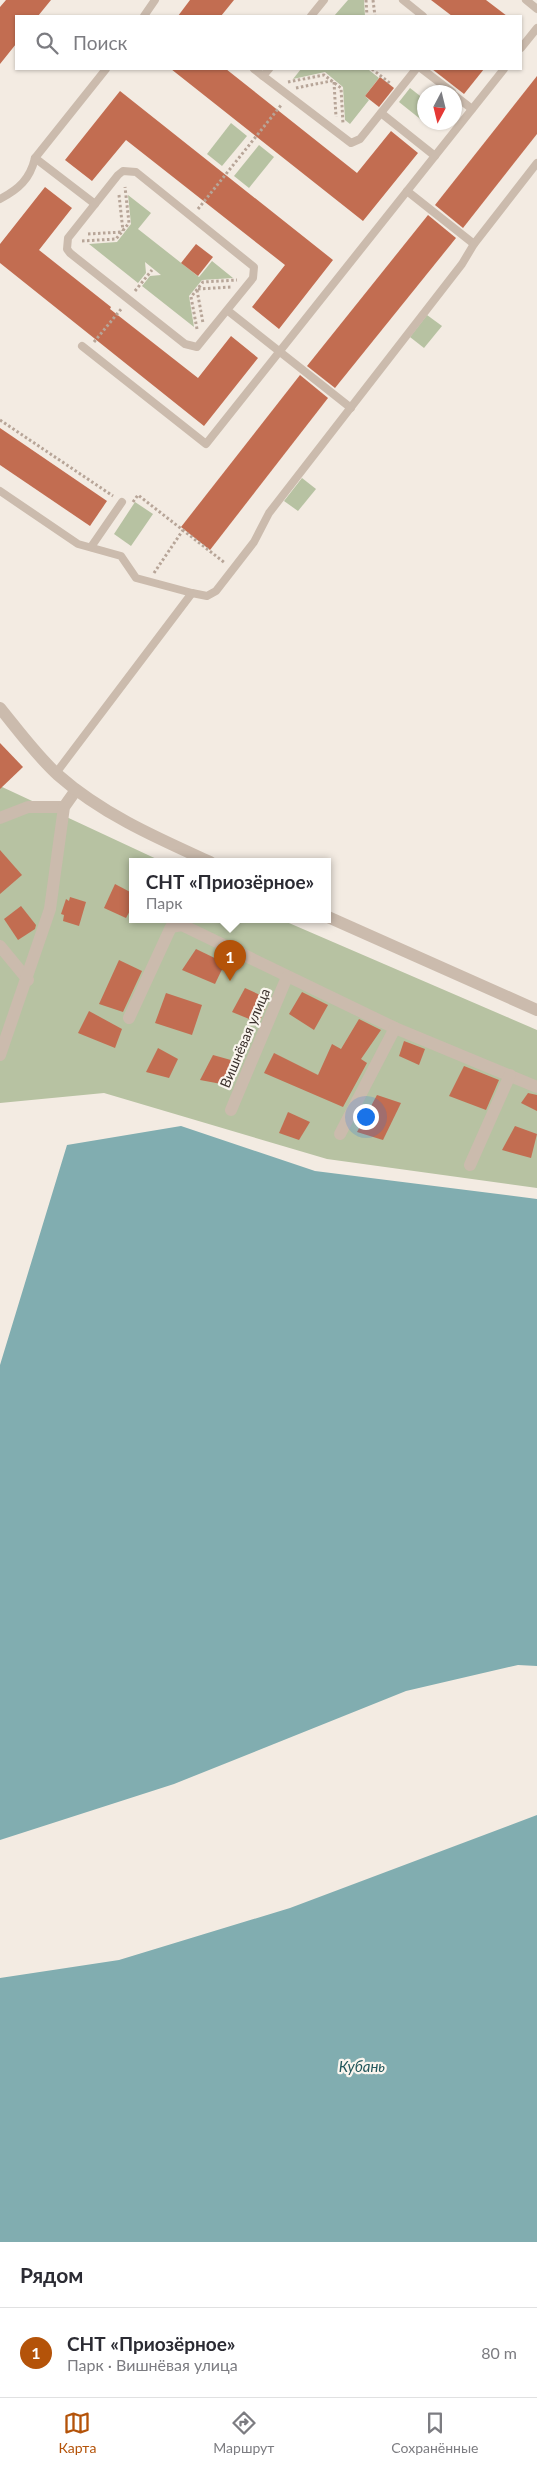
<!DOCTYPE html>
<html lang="ru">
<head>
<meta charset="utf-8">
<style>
  body { margin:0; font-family:Lato,sans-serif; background:#f7f7f7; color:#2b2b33 }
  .compass { position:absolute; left:417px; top:85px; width:45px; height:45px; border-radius:50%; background:#fff; box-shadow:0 1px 4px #0004; rotate:187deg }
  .you { position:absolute; left:365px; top:1116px; width:18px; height:18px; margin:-12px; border:4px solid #fff; border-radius:50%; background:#1a73e8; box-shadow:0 0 0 8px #1a73e833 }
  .badge { display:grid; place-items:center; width:32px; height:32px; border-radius:50%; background:#b45309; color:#fff; font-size:16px; font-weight:700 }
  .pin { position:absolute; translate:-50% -41px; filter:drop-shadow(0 1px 2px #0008) }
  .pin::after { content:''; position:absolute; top:26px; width:18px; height:15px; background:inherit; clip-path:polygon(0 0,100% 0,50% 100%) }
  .popup { position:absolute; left:129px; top:858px; width:202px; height:65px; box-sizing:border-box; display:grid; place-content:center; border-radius:0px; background:#fff; filter:drop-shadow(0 1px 4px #0005); font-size:16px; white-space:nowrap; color:#7c7c81 }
  .popup b { font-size:19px; color:#2b2b33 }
  .popup::after { content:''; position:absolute; left:50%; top:100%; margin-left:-10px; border:10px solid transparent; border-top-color:#fff }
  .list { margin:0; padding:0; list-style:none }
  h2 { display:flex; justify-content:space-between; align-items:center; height:65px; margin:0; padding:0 20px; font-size:21px }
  h2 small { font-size:16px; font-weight:400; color:#7c7c81 }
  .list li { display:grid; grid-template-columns:32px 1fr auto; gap:15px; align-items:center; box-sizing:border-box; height:90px; padding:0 20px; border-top:1px solid #e1e1e2 }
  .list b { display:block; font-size:19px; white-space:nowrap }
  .list p { margin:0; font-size:16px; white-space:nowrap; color:#7c7c81 }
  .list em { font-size:16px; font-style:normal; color:#7c7c81 }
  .icon { flex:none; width:28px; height:28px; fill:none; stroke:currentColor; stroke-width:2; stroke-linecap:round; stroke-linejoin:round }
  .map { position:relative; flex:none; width:537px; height:2242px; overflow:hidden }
  .search { position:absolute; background:#fff; box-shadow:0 1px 4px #0004; left:15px; right:15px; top:15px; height:55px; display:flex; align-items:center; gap:12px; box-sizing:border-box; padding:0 18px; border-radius:0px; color:#7c7c81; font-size:19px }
  .sheet { height:155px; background:#fff }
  nav { display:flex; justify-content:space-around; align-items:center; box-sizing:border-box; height:70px; border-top:1px solid #e1e1e2; background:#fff; font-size:14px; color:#7c7c81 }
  nav a { display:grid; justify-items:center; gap:2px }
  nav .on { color:#b45309 }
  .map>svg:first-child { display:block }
  .green { fill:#b7c2a2 }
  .water { fill:#81adb0 }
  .building { fill:#c26d51 }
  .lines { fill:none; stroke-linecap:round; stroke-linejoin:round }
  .path { stroke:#b7a598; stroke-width:3; stroke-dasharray:2.5 2.5; stroke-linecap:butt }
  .service { stroke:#cbbbad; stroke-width:8 }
  .minor { stroke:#cbbbad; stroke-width:12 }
  .tertiary { stroke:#cbbbad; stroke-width:12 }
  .labels { text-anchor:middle; stroke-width:4.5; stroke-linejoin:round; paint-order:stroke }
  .street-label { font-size:14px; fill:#3a302c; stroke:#faf5ee }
  .water-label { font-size:15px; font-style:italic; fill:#22575b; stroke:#faf5ee }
</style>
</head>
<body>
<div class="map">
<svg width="537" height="2242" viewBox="0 0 537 2242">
  <rect width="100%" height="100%" fill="#f3ebe2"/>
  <g class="green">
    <path d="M348,0H364L365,16H334Z"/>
    <path d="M301,69L369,70L379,78L365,96L369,100L350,124L345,120L343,87L325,72L293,79Z"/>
    <path d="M410,88L424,99V122L399,102Z"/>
    <path d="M231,123L247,136L222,166L207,154Z"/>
    <path d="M259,145L274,157L249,188L234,176Z"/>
    <path d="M128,195L151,213L138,229L199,277L212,261L233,278L202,280L189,296L194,327L142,286L150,276L161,275L145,262L146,273L138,283L89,244L117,242L131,224Z"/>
    <path d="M427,315L442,326L424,348L410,337Z"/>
    <path d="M302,478L316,489L298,511L284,501Z"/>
    <path d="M135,502L153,514L131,546L114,534Z"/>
    <path d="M0,786L163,862H132V920H282L537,1030V1188L327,1159L104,1093L0,1103Z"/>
  </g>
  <g class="water">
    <path d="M181,1126L315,1171L537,1199V1666L518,1665L406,1691L174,1784L0,1840V1365L67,1145Z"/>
    <path d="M537,1815V2242H0V1978L119,1960L290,1908Z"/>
  </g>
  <g class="building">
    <path d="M6,0H51L38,16H16V44L0,64V7Z"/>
    <path d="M190,0H234L221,16H178Z"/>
    <path d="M431,0H486L507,16H452Z"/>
    <path d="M171,69H226L357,173L391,131L418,153L363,221Z"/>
    <path d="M432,69H484L464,94Z"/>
    <path d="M537,76V134L463,228L435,205Z"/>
    <path d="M380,77L394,88L379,107L365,96Z"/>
    <path d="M120,91L333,260L279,329L252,307L285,265L126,140L92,181L65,160Z"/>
    <path d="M45,187L72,208L39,250L111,307L110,309L198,378L231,336L258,358L204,426L0,263V244Z"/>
    <path d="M428,215L456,238L335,388L307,366Z"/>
    <path d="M196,244L213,257L198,276L181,263Z"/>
    <path d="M300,375L328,398L210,550L181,527Z"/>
    <path d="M0,428L107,501L90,526L0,465Z"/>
    <path d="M0,743L23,767L0,789Z"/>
    <path d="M0,850L22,875L0,894Z"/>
    <path d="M115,884L132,893V907L126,918L104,908Z"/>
    <path d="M70,897L86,902L79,926L63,921L64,915L61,914L66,899L69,901Z"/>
    <path d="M21,906L36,925L35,929L18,940L4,919Z"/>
    <path d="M196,949L225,963L215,984L182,970Z"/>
    <path d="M119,960L142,971L123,1012L99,1004Z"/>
    <path d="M245,988L269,999L259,1023L232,1012Z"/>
    <path d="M302,992L328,1005L314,1030L289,1014Z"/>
    <path d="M166,993L202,1005L192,1035L155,1023Z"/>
    <path d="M89,1011L122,1029L115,1048L78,1033Z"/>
    <path d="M359,1019L381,1030L361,1059L367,1063L343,1107L264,1073L274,1053L318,1075L332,1044L341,1049Z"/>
    <path d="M404,1041L425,1049L419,1065L399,1056Z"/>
    <path d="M158,1048L178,1059L169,1078L146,1072Z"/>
    <path d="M213,1055L238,1062L232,1086L200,1080Z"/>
    <path d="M464,1066L499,1080L486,1110L449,1096Z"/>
    <path d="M528,1093L537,1095V1111L521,1103Z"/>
    <path d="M377,1095L401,1103L383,1140L357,1132Z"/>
    <path d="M288,1112L310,1122L299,1140L279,1133Z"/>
    <path d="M515,1126L537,1134L531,1158L502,1150Z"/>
  </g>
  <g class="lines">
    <g class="path">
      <path d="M366,0L367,16"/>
      <path d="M373,0L375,16"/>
      <path d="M372,69L391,84"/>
      <path d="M288,82L324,75L341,88L343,124"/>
      <path d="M334,82L336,117"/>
      <path d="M296,88L331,81"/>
      <path d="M119,195L123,231"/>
      <path d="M198,209L282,104"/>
      <path d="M88,234L122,232"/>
      <path d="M82,241L116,239L129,223L125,187"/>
      <path d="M198,289L231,287"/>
      <path d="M197,290L203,323"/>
      <path d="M135,291L152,270"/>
      <path d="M197,329L191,297L203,282L237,280"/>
      <path d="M94,342L122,308"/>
      <path d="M0,420L113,496"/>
      <path d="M133,502L138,495L225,563"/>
      <path d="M154,573L183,530"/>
    </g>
    <g class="service">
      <path d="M403,0L423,16"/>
      <path d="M526,0L537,9"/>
      <path d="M144,16L155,0"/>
      <path d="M311,16L324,0"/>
      <path d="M521,48L537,28"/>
      <path d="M254,69L263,76"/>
      <path d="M269,69L263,76L351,143L360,139L416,69"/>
      <path d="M422,69L452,92"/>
      <path d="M454,95L472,109"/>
      <path d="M381,113L435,156"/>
      <path d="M35,158L95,204"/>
      <path d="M407,191L474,244"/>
      <path d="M0,199C19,189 30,179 35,158L106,69"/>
      <path d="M227,310L253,278L254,267L136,172L123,171L118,175L68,238L67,249L70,253L185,344L197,347L227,310L351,408"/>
      <path d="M82,346L206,444L504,69"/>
      <path d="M0,491L78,544L121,556L136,578L192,593L56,773"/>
      <path d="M91,547L122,502"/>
      <path d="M192,593L207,596L216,591L254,542L269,513L462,264L474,244L537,163"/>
    </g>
    <g class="minor">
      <path d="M0,818L28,807H64"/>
      <path d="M0,946L28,980"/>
      <path d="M129,1018L171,927L182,925L395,1028L537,1087"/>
      <path d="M0,1055L50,909L64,807L76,790"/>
      <path d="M231,1110L287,977"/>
      <path d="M340,1134L395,1028"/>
      <path d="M470,1165L510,1075"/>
    </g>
    <g class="tertiary">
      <path d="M0,708C18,730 36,755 58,775C102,814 157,838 210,862"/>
      <path d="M328,917L537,1010"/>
    </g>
  </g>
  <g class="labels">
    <g class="street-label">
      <text transform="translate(245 1038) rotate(-67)" y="5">Вишнёвая улица</text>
    </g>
    <g class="water-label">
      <text x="362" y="2072">Кубань</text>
    </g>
  </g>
</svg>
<svg class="compass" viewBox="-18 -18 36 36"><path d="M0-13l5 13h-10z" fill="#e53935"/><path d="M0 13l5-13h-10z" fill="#7c7c81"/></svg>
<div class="you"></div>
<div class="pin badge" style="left:230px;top:981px">1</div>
<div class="popup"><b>СНТ «Приозёрное»</b>Парк</div>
<div class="search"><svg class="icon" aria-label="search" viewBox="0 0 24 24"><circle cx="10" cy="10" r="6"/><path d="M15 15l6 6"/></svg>Поиск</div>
</div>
<section class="sheet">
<h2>Рядом<small></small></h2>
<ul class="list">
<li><span class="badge">1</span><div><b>СНТ «Приозёрное»</b><p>Парк · Вишнёвая улица</p></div><em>80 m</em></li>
</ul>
</section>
<nav>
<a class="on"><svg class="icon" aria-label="map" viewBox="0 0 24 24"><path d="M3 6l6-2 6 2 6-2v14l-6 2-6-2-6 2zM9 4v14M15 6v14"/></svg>Карта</a>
<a><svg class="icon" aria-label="directions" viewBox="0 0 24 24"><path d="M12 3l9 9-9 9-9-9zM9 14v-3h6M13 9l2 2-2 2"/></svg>Маршрут</a>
<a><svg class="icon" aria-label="saved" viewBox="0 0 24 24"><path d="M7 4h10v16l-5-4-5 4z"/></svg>Сохранённые</a>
</nav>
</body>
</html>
